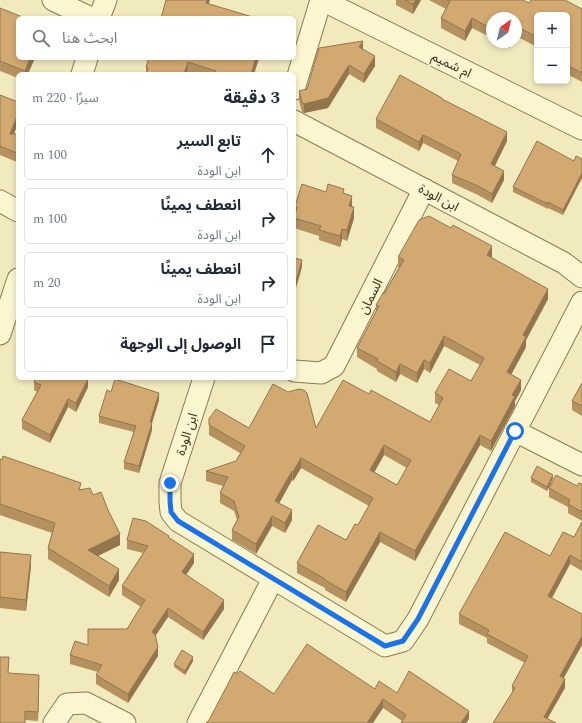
<!DOCTYPE html>
<html lang="ar">
<head>
<meta charset="utf-8">
<style>
  body { margin:0; font-family:Spectral,"Noto Sans Arabic",serif; background:#f6f6f7; color:#1f2937; direction:rtl }
  .controls { position:absolute; right:12px; top:12px; display:grid; overflow:hidden; border-radius:6px; box-shadow:0 2px 6px #0003 }
  .controls button { width:36px; height:36px; display:grid; place-items:center; padding:0; border:0; border-bottom:1px solid #e0e1e3; background:#fff; color:#1f2937; font:20px sans-serif }
  .compass { position:absolute; left:486px; top:12px; width:36px; height:36px; border-radius:50%; background:#fff; box-shadow:0 2px 6px #0003; rotate:34deg }
  .stop { position:absolute; width:12px; height:12px; margin:-9px; border:3px solid #1a73e8; border-radius:50%; background:#fff }
  .stop.end { background:#1a73e8; border-color:#fff; box-shadow:0 1px 4px #0008 }
  .list { margin:0; padding:0; list-style:none }
  h2 { display:flex; justify-content:space-between; align-items:center; height:52px; margin:0; padding:0 16px; font-size:17px }
  h2 small { font-size:13px; font-weight:400; color:#747a83 }
  .list li { display:grid; grid-template-columns:26px 1fr auto; gap:12px; align-items:center; box-sizing:border-box; height:56px; margin:0 8px 8px; padding:0 8px; border:1px solid #e0e1e3; border-radius:6px }
  .list b { display:block; font-size:15px; white-space:nowrap }
  .list p { margin:0; font-size:13px; white-space:nowrap; color:#747a83 }
  .list em { font-size:13px; font-style:normal; color:#747a83 }
  .icon { flex:none; width:22px; height:22px; fill:none; stroke:currentColor; stroke-width:2; stroke-linecap:round; stroke-linejoin:round }
  .map { position:relative; flex:none; width:582px; height:723px; overflow:hidden; direction:ltr }
  .search { position:absolute; background:#fff; box-shadow:0 2px 6px #0003; left:16px; top:16px; width:280px; height:44px; display:flex; align-items:center; gap:10px; box-sizing:border-box; padding:0 14px; border-radius:6px; color:#747a83; font-size:15px }
  .panel { position:absolute; background:#fff; box-shadow:0 2px 6px #0003; left:16px; top:72px; width:280px; height:308px; border-radius:6px; direction:rtl }
  .map>svg:first-child { display:block }
  .lines { fill:none; stroke-linecap:round; stroke-linejoin:round }
  .minor-casing { stroke:#8a7a55; stroke-width:23 }
  .minor { stroke:#fbf6d0; stroke-width:21 }
  .wall { fill:#b59160; fill-rule:evenodd }
  .shaded-wall { fill:#93764e }
  .building { fill:#d2a970; stroke:#93764e; fill-rule:evenodd }
  .route { stroke:#1a73e8; stroke-width:5 }
  .labels { text-anchor:middle; stroke-width:3.5; stroke-linejoin:round; paint-order:stroke }
  .street-label { font-size:13px; fill:#382e1b; stroke:#f8f2cd }
</style>
</head>
<body>
<div class="map">
<svg width="582" height="723" viewBox="0 0 582 723">
  <rect width="100%" height="100%" fill="#f1eabd"/>
  <g class="lines">
    <defs>
      <g id="minor">
        <path d="M53,0L91,18"/>
        <path d="M322,0L582,129"/>
        <path d="M99,18L106,0"/>
        <path d="M82,74L87,58"/>
        <path d="M294,89L321,0"/>
        <path d="M294,121L564,263L582,277"/>
        <path d="M0,201L18,211"/>
        <path d="M0,334L18,279"/>
        <path d="M294,371L321,373L334,366L424,189"/>
        <path d="M204,378L170,483V501L171,512L178,521L385,646L403,641L418,619L582,302"/>
        <path d="M515,431L582,465"/>
        <path d="M54,723L67,704L86,703L125,723"/>
        <path d="M198,723L273,579"/>
      </g>
    </defs>
    <use href="#minor" class="minor-casing"/>
    <use href="#minor" class="minor"/>
  </g>
  <g class="wall">
    <path d="M396,0H421L413,14L396,5Z"/>
    <path d="M429,0H523L529,3L582,9V82L567,74V15H537V52L535,46L516,36L492,18V38L472,28L465,41L441,28V18L446,9Z"/>
    <path d="M0,8L28,74H18V78L0,71Z"/>
    <path d="M499,42H513L509,48Z"/>
    <path d="M363,50L375,66L364,83L349,74L328,108L304,113L302,112L299,100V91L307,89Z"/>
    <path d="M149,58H259L254,74H192L188,73L187,74H146V67Z"/>
    <path d="M0,95L18,102V123L14,134H18V161L17,162L0,155Z"/>
    <path d="M442,99L507,141L495,166L504,180L492,203L478,195L452,183V175L458,161L423,143L419,151L376,128V119Z"/>
    <path d="M574,161L563,215L548,208V209L513,192V187Z"/>
    <path d="M344,193L352,207L354,218L347,241L342,239L340,247L319,240V236L294,228L295,206Z"/>
    <path d="M492,256L491,257L548,299L526,340V347L511,375L521,390L515,401V406L491,451L480,445L415,561L380,542L346,602L325,590V588L297,573V563L346,540L358,525L369,506L301,468L293,481L292,480L279,503L292,520L285,533L272,526L256,554L232,540V530L237,520L234,511L220,503V493L223,486L206,481V471L236,461L240,453L209,435V419L249,428H316L369,394L430,422L439,405L435,403V393L471,381L480,365L444,346L430,373L424,369L417,383L400,374L396,382L377,371V369L357,357V348L376,311V305L384,294L399,267H398V257ZM384,455L407,468L397,485L374,472Z"/>
    <path d="M36,378H88V387L76,412L68,407L50,443L22,429V420L37,392L34,390V382Z"/>
    <path d="M582,383V416L572,410V401Z"/>
    <path d="M111,392L159,400L152,423V430L139,473L124,469V462L134,432L99,423V416Z"/>
    <path d="M0,459L81,489L93,495L120,545L97,556L119,580L109,597L48,559V548L52,533L0,515Z"/>
    <path d="M531,478H553L547,491L531,482Z"/>
    <path d="M582,484V521L568,513V507L549,497V488L577,486Z"/>
    <path d="M582,522V571L570,564L552,598L565,688L493,723L512,693V686L525,663L487,643V638L459,624V614L550,556L574,537Z"/>
    <path d="M169,538L194,563L186,575L224,609L203,640L168,617L155,636L158,656L128,703L96,684V675L98,672L70,664V655L88,645L127,629L141,607L122,595V586L143,553L127,549V540Z"/>
    <path d="M0,552L31,566L26,611L0,608Z"/>
    <path d="M193,661L185,675L174,667V664Z"/>
    <path d="M8,673L39,684L38,721L25,720Z"/>
    <path d="M237,674L274,694L375,689L397,693L469,719L466,723H401L402,721L383,708L209,720L228,685V684Z"/>
  </g>
  <g class="shaded-wall">
    <path d="M207,0H210L206,13V3Z"/>
    <path d="M416,0H421L413,14V4Z"/>
    <path d="M472,18V28L465,41V31Z"/>
    <path d="M363,41V50L359,47Z"/>
    <path d="M509,42H513L509,48Z"/>
    <path d="M375,56V66L364,83V74Z"/>
    <path d="M30,58H35L28,74H25V71Z"/>
    <path d="M256,58H259L254,74H251Z"/>
    <path d="M188,62L187,74H184Z"/>
    <path d="M349,65V74L328,108L304,113V104Z"/>
    <path d="M18,114V123L10,143V134Z"/>
    <path d="M507,132V141L491,173V164Z"/>
    <path d="M423,135V143L419,151V142Z"/>
    <path d="M18,152V161L17,162V153Z"/>
    <path d="M504,171V180L492,203V194Z"/>
    <path d="M582,173V178L563,215V210Z"/>
    <path d="M352,196V207L349,206Z"/>
    <path d="M354,207V218L347,241V230Z"/>
    <path d="M342,229V239L340,247V236Z"/>
    <path d="M492,246V256L487,265V255Z"/>
    <path d="M302,260V267L294,295V288Z"/>
    <path d="M548,289V299L526,340V347L507,382V372L523,335Z"/>
    <path d="M444,336V346L430,373V363Z"/>
    <path d="M424,360V369L417,383V373Z"/>
    <path d="M400,364V374L396,382V372Z"/>
    <path d="M88,379V387L76,412V403Z"/>
    <path d="M521,380V390L515,401V406L491,451V441L512,395Z"/>
    <path d="M159,393V400L150,429V422Z"/>
    <path d="M68,399V407L50,443V435Z"/>
    <path d="M152,423V430L139,473V466Z"/>
    <path d="M480,435V445L415,561V551Z"/>
    <path d="M384,445V455L370,480V470Z"/>
    <path d="M301,458V468L293,481V472Z"/>
    <path d="M292,471V480L275,511V501Z"/>
    <path d="M553,475V478L547,491V487Z"/>
    <path d="M292,510V520L285,533V523Z"/>
    <path d="M272,516V526L256,554V544Z"/>
    <path d="M380,532V542L346,602V592Z"/>
    <path d="M120,534V545L88,561V550Z"/>
    <path d="M194,554V563L182,581V572Z"/>
    <path d="M31,555V566L26,611V600Z"/>
    <path d="M570,555V564L548,605V596Z"/>
    <path d="M119,569V580L109,597V586Z"/>
    <path d="M224,600V609L203,640V632Z"/>
    <path d="M168,608V617L152,641V632Z"/>
    <path d="M582,636V645L560,685V676Z"/>
    <path d="M158,647V656L128,703V694Z"/>
    <path d="M193,657V661L185,675V671Z"/>
    <path d="M39,675V684L38,721V712Z"/>
    <path d="M565,679V688L545,723L544,717Z"/>
    <path d="M383,699V708L373,723H367Z"/>
    <path d="M469,711V719L466,723H461Z"/>
  </g>
  <g class="building">
    <path d="M166,0H207L206,3L256,18H161Z"/>
    <path d="M405,0H416L413,4Z"/>
    <path d="M447,0H523L529,3L531,0H565L582,9V73L567,65V15H537V42L535,36L516,26V18H492V29L472,18L465,31L441,18L450,1Z"/>
    <path d="M0,8L25,18H18V58H30L25,71L0,61Z"/>
    <path d="M363,41L359,47L375,56L364,74L349,65L328,98L304,104L302,102L299,91L307,89L319,48Z"/>
    <path d="M149,58H256L251,74H215L216,71L188,62L184,74H146L148,68L146,67Z"/>
    <path d="M400,75L442,98V99L507,132L491,164L504,171L492,194L478,186L452,175L461,154L423,135L419,142L376,119Z"/>
    <path d="M0,95L18,102V114L10,134H18V152L17,153L0,146Z"/>
    <path d="M537,141L574,161L576,156L582,159V173L563,210L548,202V204L513,187Z"/>
    <path d="M302,184L326,192L328,184L344,189L343,193L352,196L349,206L354,207L347,230L342,229L340,236L319,230L321,226L294,218L297,207L295,206Z"/>
    <path d="M429,216L451,228L453,225L492,246L487,255L548,289L523,335L526,337L507,372L521,380L512,395L515,396L491,441L480,435L415,551L380,532L346,592L325,580V579L297,563L318,525L346,540L355,524L358,525L373,498L301,458L293,472L292,471L275,501L292,510L285,523L272,516L256,544L232,530L239,517L234,501L220,493L228,477L206,471L236,461L245,446L209,425V419L216,409L249,428L273,384L288,392L299,389L304,390L307,393L316,428L343,380L369,394L371,390L430,422L443,398L435,393L449,369L471,381L484,358L444,336L430,363L424,360L417,373L400,364L396,372L377,361L378,359L357,348L379,306L376,305L383,293L384,294L404,260L398,257L419,220ZM384,445L411,460L397,485L370,470Z"/>
    <path d="M294,258L302,260L294,288Z"/>
    <path d="M36,378H86L88,379L76,403L68,399L50,435L22,420L41,385L34,382Z"/>
    <path d="M115,379L159,393L150,422L152,423L139,466L124,462L136,426L99,416L107,390L111,392Z"/>
    <path d="M582,383V406L572,401Z"/>
    <path d="M3,456L81,483L79,490L90,488L93,495L101,492L108,510L120,534L88,550L119,569L109,586L48,548L55,523L0,504V459L2,460Z"/>
    <path d="M537,466L553,475L547,487L531,478Z"/>
    <path d="M556,475L577,486L579,483L582,484V512L568,504L570,500L549,488Z"/>
    <path d="M133,518L146,521L169,536L168,537L194,554L182,572L224,600L203,632L168,608L152,632L155,634L158,647L128,694L96,675L102,665L70,655L75,641L88,645V629H127L145,600L122,586L148,546L127,540Z"/>
    <path d="M582,522V562L570,555L548,596L582,614V636L560,676L565,679L544,717L556,723H493L515,688L512,686L528,656L487,634L489,630L459,614L505,532L550,556L563,532L574,537Z"/>
    <path d="M0,552L31,555L26,600L0,597Z"/>
    <path d="M307,644L375,689L379,681L397,693L409,671L469,711L461,723H401L406,715L383,699L367,723H206L209,720L228,684L234,672L237,674L240,671L274,694Z"/>
    <path d="M182,650L193,657L185,671L174,664Z"/>
    <path d="M0,657H9L8,673L39,675L38,712L25,711V723H0Z"/>
  </g>
  <g class="lines">
    <path class="route" d="M170,483V501L171,512L178,521L385,646L403,641L418,619L515,431"/>
  </g>
  <g class="labels">
    <g class="street-label">
      <text transform="translate(452 64) rotate(26)" y="5">ام شميم</text>
      <text transform="translate(439 197) rotate(28)" y="5">ابن الودة</text>
      <text transform="translate(370 296) rotate(-63)" y="5">السمان</text>
      <text transform="translate(186 434) rotate(-72)" y="5">ابن الودة</text>
    </g>
  </g>
</svg>
<div class="controls">
<button>+</button>
<button>−</button>
</div>
<svg class="compass" viewBox="-18 -18 36 36"><path d="M0-13l5 13h-10z" fill="#e53935"/><path d="M0 13l5-13h-10z" fill="#747a83"/></svg>
<div class="stop" style="left:515px;top:431px"></div>
<div class="stop end" style="left:170px;top:483px"></div>
<div class="search"><svg class="icon" aria-label="search" viewBox="0 0 24 24"><circle cx="10" cy="10" r="6"/><path d="M15 15l6 6"/></svg>ابحث هنا</div>
<section class="panel">
<h2>3 دقيقة<small>سيرًا · 220 m</small></h2>
<ul class="list">
<li><svg class="icon" aria-label="ahead" viewBox="0 0 24 24"><path d="M12 20V5M6 11l6-6 6 6"/></svg><div><b>تابع السير</b><p>ابن الودة</p></div><em>100 m</em></li>
<li><svg class="icon" aria-label="right" viewBox="0 0 24 24"><path d="M7 20v-9h11M14 6l5 5-5 5"/></svg><div><b>انعطف يمينًا</b><p>ابن الودة</p></div><em>100 m</em></li>
<li><svg class="icon" aria-label="right" viewBox="0 0 24 24"><path d="M7 20v-9h11M14 6l5 5-5 5"/></svg><div><b>انعطف يمينًا</b><p>ابن الودة</p></div><em>20 m</em></li>
<li><svg class="icon" aria-label="arrive" viewBox="0 0 24 24"><path d="M6 21V4h12l-3 4 3 4H6"/></svg><div><b>الوصول إلى الوجهة</b></div></li>
</ul>
</section>
</div>
</body>
</html>
